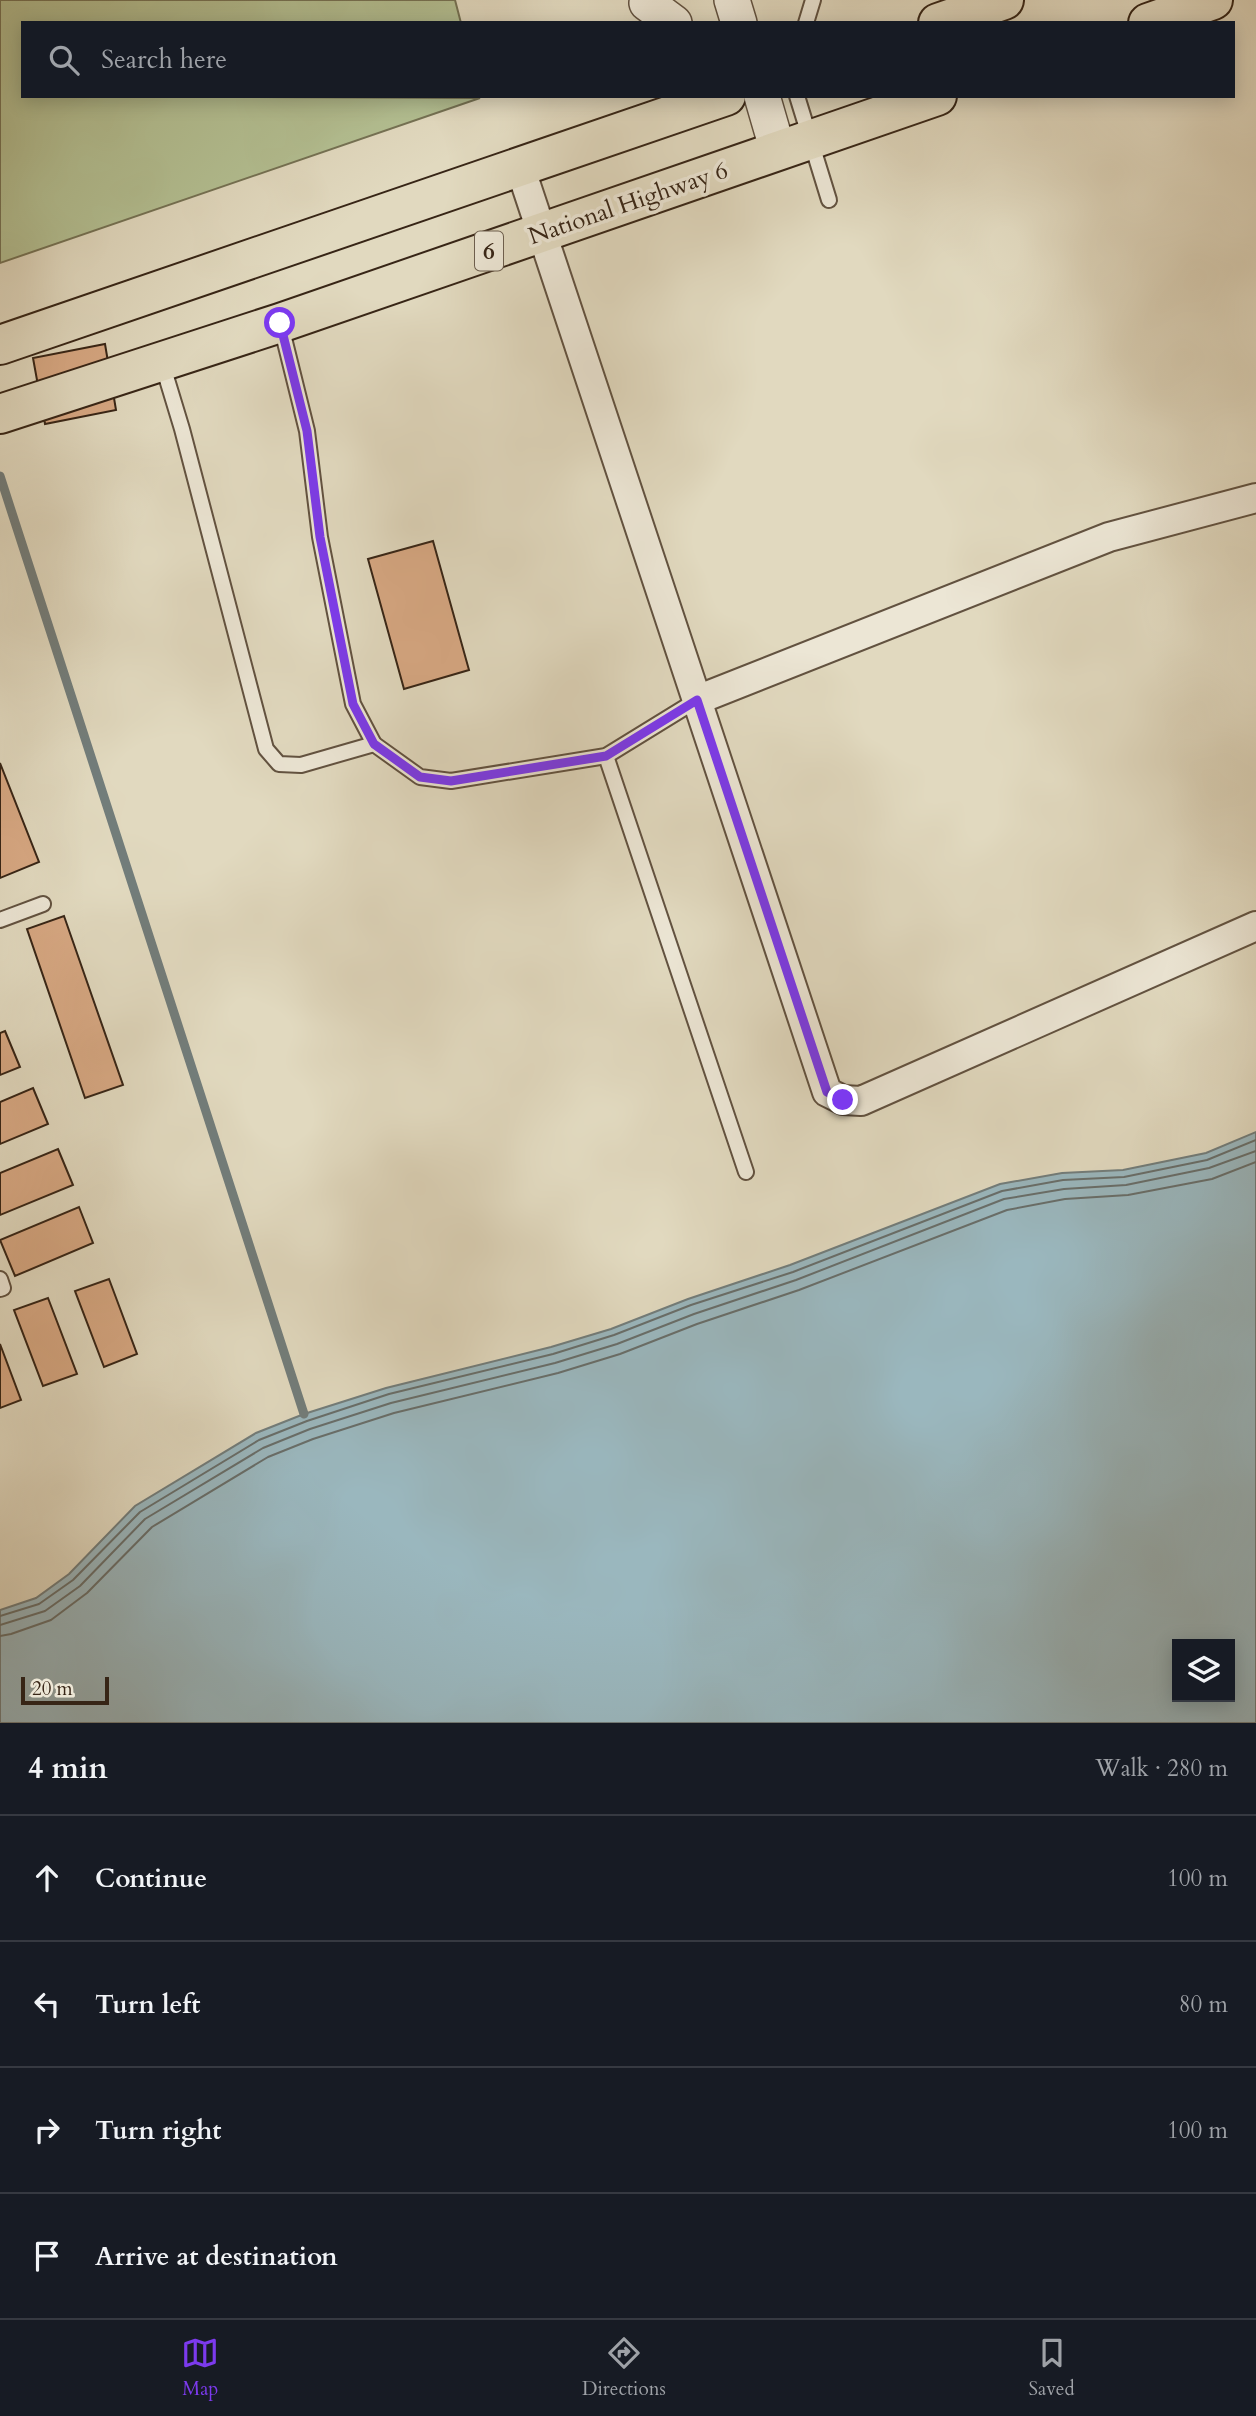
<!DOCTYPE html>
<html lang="en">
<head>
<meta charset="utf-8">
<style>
  body { margin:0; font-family:Cardo,serif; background:#242831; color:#f1f3f6 }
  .controls { position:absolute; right:21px; bottom:21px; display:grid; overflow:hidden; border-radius:0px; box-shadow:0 4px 18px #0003 }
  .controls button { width:63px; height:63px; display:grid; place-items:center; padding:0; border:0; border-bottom:2px solid #363941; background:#171b24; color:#f1f3f6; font:35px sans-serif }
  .scale { position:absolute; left:21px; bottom:18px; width:88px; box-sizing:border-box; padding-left:7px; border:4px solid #372516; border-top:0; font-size:19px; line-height:24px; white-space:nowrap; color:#372516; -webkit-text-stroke:5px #ece6d5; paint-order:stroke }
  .stop { position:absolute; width:21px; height:21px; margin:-16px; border:5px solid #7c3aed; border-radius:50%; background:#fff }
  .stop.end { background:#7c3aed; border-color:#fff; box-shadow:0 2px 7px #0008 }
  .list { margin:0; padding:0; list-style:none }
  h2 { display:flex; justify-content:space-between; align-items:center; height:91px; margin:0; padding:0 28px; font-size:30px }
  h2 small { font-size:23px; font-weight:400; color:#9ea1a6 }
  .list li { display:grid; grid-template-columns:46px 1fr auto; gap:21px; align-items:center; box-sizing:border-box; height:126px; padding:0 28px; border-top:2px solid #363941 }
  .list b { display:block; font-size:26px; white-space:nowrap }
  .list em { font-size:23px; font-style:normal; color:#9ea1a6 }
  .icon { flex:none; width:38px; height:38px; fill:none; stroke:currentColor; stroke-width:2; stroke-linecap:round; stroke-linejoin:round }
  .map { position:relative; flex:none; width:1256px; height:1723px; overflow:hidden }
  .search { position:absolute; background:#171b24; box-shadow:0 4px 18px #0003; left:21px; right:21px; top:21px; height:77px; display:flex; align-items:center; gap:18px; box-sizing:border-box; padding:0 24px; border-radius:0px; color:#9ea1a6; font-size:26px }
  .sheet { height:595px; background:#171b24 }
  nav { display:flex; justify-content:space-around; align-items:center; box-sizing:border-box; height:98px; border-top:2px solid #363941; background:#171b24; font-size:19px; color:#9ea1a6 }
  nav a { display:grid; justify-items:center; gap:4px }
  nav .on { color:#7c3aed }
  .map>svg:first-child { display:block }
  .green { fill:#b3bf92; stroke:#757254; stroke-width:2 }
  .water { fill:#9ab7be; stroke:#727d7b; stroke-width:2; fill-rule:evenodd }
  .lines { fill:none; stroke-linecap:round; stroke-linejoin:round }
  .shore { stroke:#686e6a; stroke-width:2 }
  .stream { stroke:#727d7b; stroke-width:9 }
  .building { fill:#d7a883; stroke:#372516; stroke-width:2 }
  .service-casing { stroke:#625240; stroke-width:18 }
  .minor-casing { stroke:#625240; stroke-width:32 }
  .tertiary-casing { stroke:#625240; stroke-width:38 }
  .trunk-casing { stroke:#372516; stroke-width:42 }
  .service { stroke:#ece6d5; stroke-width:14 }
  .minor { stroke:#ece6d5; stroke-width:28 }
  .tertiary { stroke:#ece6d5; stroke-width:35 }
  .trunk { stroke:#e1d9bf; stroke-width:38 }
  .route { stroke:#7c3aed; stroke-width:9 }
  .labels { text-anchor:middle; stroke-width:7; stroke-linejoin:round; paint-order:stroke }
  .shield { fill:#ece6d5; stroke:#6d5f4f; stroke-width:2 }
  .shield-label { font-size:23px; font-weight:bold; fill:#372516 }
  .street-label { font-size:24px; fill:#372516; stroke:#ece6d5 }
</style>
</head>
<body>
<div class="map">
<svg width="1256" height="1723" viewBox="0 0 1256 1723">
  <rect width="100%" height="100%" fill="#e1d9bf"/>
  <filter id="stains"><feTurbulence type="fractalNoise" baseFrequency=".00286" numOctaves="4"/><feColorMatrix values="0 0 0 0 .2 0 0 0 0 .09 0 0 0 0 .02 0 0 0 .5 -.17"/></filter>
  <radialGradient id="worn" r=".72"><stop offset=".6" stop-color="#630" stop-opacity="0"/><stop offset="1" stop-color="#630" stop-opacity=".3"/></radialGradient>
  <path class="green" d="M0,0H455L461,23H23V96L480,98L0,263Z"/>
  <path class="water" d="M1256,1132V1723H0V1610L36,1598L69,1574L135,1506L256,1433L304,1414L386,1388L551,1347L611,1329L688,1299L790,1265L1000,1184L1062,1173L1123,1170L1206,1153ZM1177,1644H1230V1697H1177Z"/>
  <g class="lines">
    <g class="shore">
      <path d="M0,1616L39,1604L73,1580L140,1512L259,1440L307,1421L389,1394L553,1354L614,1335L691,1305L793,1272L1002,1191L1063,1180L1124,1177L1207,1160L1256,1140"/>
      <path d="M0,1625L45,1611L80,1586L145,1519L263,1448L310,1429L391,1403L555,1363L617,1344L694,1314L796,1280L1004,1199L1064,1189L1126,1185L1209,1168L1256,1151"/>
      <path d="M0,1636L11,1634L51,1620L87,1593L152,1527L268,1457L313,1439L394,1413L558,1373L620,1354L697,1324L799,1290L1007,1210L1065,1199L1128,1195L1212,1179L1256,1162"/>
    </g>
    <path class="stream" d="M0,476L304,1414"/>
  </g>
  <g class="building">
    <path d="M105,344L116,410L45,424L33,358Z"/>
    <path d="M433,541L469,670L404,689L368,559Z"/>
    <path d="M0,763L39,862L0,878Z"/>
    <path d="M64,916L123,1085L85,1098L27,929Z"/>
    <path d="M5,1031L20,1067L0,1075V1033Z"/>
    <path d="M33,1088L48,1124L0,1144V1102Z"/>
    <path d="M58,1149L73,1185L0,1215V1173Z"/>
    <path d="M79,1207L93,1243L15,1276L0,1240Z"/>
    <path d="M109,1279L137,1354L104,1367L75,1291Z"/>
    <path d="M48,1298L77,1374L43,1386L14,1310Z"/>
    <path d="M0,1344L21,1400L0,1408Z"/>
  </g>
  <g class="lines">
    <defs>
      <g id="service">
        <path d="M806,23L813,0"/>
        <path d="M797,96L829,200"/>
        <path d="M281,326L307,431L320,537L353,704L374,744L420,777L451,781L606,756L697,700"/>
        <path d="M162,363L182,429L266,749L279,764L301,765L374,744"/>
        <path d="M606,756L746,1172"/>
        <path d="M0,920L43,904"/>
        <path d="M0,1279L3,1288L0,1289"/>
      </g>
      <g id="minor">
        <path d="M520,167L827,1092L843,1100L861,1101L1256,926"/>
        <path d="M697,700L1109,537L1256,498"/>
      </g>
      <g id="tertiary">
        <path d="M732,0L739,23"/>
        <path d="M647,3L674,23"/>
        <path d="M762,96L778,151"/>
      </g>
      <g id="trunk">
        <path d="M938,23L1004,0"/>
        <path d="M1148,23L1213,0"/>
        <path d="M0,345L726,96"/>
        <path d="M0,414L280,323L937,96"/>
      </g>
    </defs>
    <use href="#service" class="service-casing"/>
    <use href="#minor" class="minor-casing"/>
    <use href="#tertiary" class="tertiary-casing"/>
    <use href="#trunk" class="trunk-casing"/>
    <use href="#service" class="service"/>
    <use href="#minor" class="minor"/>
    <use href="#tertiary" class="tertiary"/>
    <use href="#trunk" class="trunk"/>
  </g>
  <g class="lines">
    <path class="route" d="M280,323L307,431L320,537L353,704L374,744L420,777L451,781L606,756L697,700L827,1092L843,1100"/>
  </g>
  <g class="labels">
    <rect class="shield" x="475" y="231.5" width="28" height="39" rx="5"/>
    <g class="shield-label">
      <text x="489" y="259">6</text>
    </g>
    <g class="street-label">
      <text transform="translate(628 203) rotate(-19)" y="8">National Highway 6</text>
    </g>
  </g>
  <rect width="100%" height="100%" filter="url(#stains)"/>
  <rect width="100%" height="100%" fill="url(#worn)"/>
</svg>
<div class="controls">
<button><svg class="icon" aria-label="layers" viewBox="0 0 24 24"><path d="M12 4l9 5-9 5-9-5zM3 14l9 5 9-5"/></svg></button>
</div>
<div class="scale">20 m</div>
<div class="stop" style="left:280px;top:323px"></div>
<div class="stop end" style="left:843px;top:1100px"></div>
<div class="search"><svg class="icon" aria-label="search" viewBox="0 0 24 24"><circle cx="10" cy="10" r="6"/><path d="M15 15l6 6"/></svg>Search here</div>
</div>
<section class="sheet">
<h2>4 min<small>Walk · 280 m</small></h2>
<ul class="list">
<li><svg class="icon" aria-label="ahead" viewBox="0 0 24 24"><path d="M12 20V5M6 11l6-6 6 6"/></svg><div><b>Continue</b></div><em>100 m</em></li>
<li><svg class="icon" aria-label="left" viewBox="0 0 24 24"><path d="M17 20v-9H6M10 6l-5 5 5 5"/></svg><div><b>Turn left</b></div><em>80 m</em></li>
<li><svg class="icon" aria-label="right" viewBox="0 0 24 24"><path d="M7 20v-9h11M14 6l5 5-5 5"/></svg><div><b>Turn right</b></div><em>100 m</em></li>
<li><svg class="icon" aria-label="arrive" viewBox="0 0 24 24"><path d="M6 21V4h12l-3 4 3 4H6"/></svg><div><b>Arrive at destination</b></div></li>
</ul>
</section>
<nav>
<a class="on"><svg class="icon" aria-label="map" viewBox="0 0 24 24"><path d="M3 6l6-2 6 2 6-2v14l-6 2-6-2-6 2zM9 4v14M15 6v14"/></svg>Map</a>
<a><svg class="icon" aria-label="directions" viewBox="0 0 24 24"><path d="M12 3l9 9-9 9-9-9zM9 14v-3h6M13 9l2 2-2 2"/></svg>Directions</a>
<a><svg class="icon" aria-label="saved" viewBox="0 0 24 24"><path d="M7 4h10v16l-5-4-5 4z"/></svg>Saved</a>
</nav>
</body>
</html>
